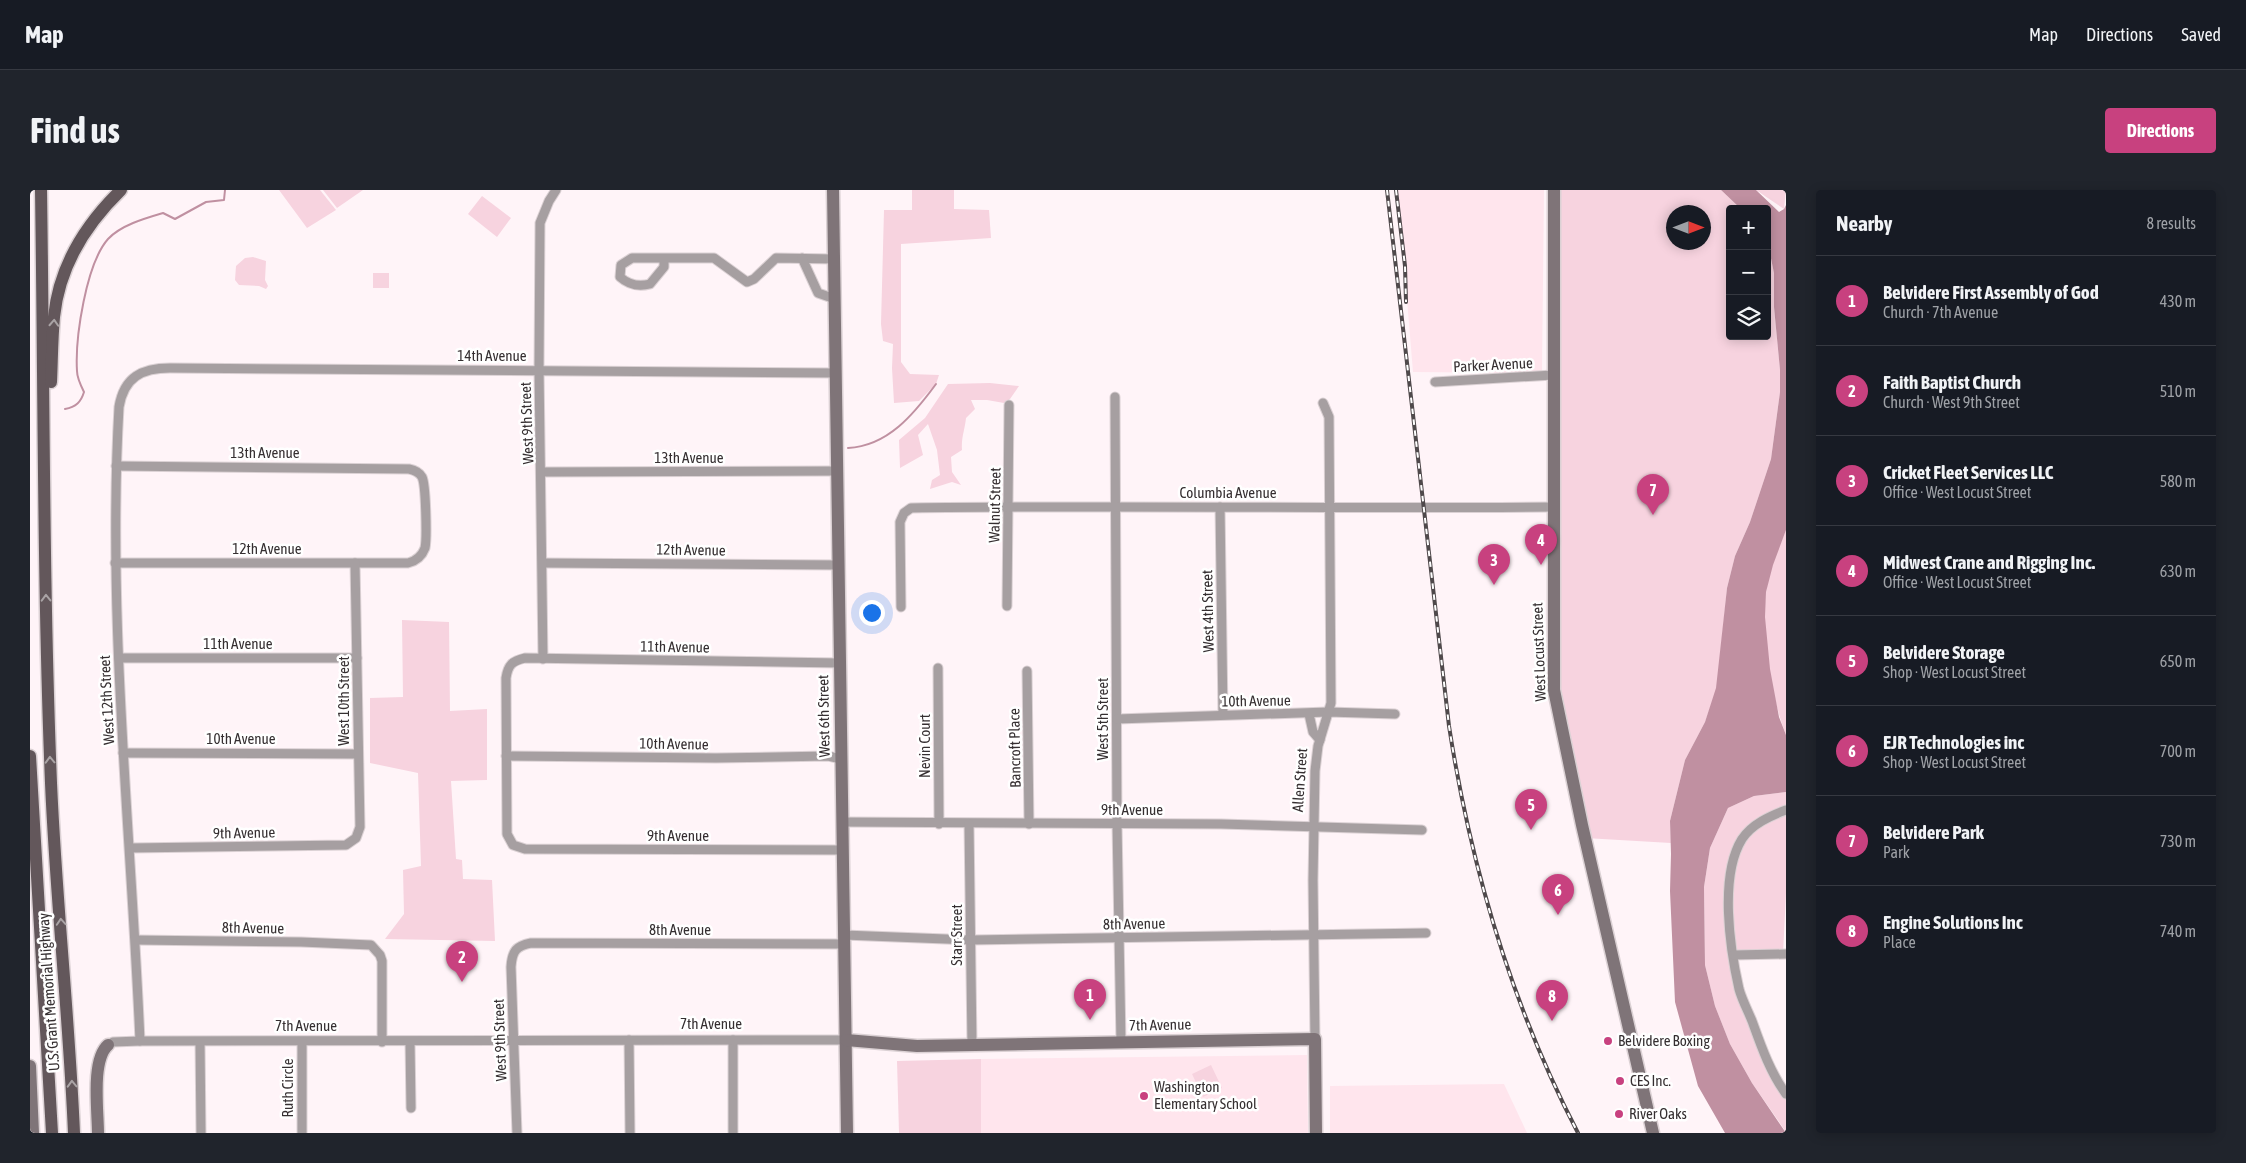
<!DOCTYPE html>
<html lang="en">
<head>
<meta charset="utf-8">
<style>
  body { margin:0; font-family:"Asap Condensed",sans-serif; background:#20242c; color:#f1f3f6 }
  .controls { position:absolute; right:15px; top:15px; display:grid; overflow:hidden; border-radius:5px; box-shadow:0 2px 12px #0003 }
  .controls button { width:45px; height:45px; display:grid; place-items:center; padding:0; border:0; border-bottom:1px solid #363941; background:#171b24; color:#f1f3f6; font:25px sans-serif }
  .compass { position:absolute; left:1636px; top:15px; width:45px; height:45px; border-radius:50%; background:#171b24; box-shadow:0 2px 12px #0003; rotate:90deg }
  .you { position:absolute; left:841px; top:422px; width:18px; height:18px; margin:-12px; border:4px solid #fff; border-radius:50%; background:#1a73e8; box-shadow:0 0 0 8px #1a73e833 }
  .badge { display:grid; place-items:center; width:32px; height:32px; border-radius:50%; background:#c8417f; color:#fff; font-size:16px; font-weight:700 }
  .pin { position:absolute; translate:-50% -41px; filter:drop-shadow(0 1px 2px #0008) }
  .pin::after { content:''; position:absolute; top:26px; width:18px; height:15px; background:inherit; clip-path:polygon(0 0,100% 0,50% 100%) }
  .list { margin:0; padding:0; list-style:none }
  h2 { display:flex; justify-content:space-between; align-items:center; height:65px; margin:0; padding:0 20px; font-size:21px }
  h2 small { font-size:16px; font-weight:400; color:#9ea1a6 }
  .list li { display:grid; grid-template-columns:32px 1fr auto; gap:15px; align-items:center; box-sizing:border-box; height:90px; padding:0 20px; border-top:1px solid #363941 }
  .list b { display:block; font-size:19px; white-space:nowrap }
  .list p { margin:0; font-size:16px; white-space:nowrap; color:#9ea1a6 }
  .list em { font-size:16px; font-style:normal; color:#9ea1a6 }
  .icon { flex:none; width:28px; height:28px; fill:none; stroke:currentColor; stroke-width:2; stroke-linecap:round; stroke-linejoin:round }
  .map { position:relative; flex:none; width:1756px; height:943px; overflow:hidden; border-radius:5px }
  header { display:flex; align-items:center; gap:30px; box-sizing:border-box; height:70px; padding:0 25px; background:#171b24; border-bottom:1px solid #363941 }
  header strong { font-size:24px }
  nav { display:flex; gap:28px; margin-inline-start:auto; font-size:18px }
  .intro { display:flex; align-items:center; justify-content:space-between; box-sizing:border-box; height:120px; padding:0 30px }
  h1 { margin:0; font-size:35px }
  .button { padding:12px 22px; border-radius:5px; background:#c8417f; color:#fff; font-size:18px; font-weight:700 }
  main { display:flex; gap:30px; padding:0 30px }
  aside { flex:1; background:#171b24; border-radius:5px; box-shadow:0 2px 12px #0003 }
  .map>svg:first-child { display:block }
  .built { fill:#ffe5ed }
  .green { fill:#f7d3df; fill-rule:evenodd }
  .water { fill:#c090a1 }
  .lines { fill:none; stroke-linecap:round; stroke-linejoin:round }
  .stream { stroke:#c090a1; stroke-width:2 }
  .street-casing { stroke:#dbd1d4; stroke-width:11 }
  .secondary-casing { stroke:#dbd1d4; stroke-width:15 }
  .primary-casing { stroke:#dbd1d4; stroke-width:15 }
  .street { stroke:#a69fa1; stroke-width:9 }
  .secondary { stroke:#7f7478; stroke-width:12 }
  .primary { stroke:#63575b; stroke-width:12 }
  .rail-casing { stroke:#4f494b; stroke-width:4 }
  .rail { stroke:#fff; stroke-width:2; stroke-dasharray:5.5; stroke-linecap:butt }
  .oneway { stroke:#a9a3a5 }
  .poi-dot { fill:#c8417f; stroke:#fff; stroke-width:2 }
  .labels { text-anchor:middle; stroke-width:5; stroke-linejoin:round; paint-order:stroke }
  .street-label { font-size:15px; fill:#352f31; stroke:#fff }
  .poi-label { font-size:15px; fill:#352f31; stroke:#fff; text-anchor:start }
</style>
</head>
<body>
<header>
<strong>Map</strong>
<nav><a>Map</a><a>Directions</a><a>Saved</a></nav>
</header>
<div class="intro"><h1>Find us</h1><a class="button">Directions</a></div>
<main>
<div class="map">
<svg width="1756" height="943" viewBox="0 0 1756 943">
  <rect width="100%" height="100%" fill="#fff4f8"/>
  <g class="built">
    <path d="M1368,0H1514L1512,183L1383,182Z"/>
    <path d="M1277,865L1278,943H950V869Z"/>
    <path d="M1474,894L1497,943H1300V896Z"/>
  </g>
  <g class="green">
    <path d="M249,0H290L306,20L277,38Z"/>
    <path d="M293,0H333L307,18Z"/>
    <path d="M882,0H924V19L959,20L961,48L871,54V172L880,184L909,185L906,194L889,211L864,213L862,178L863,154L853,151L851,134L854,20H882Z"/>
    <path d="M1524,0H1691L1711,19H1700V146H1737V49L1744,83V117L1750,180V202L1741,269L1720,332L1705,366L1697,398L1687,498L1675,532L1655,570L1640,631L1641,653L1555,648L1528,527ZM1644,22H1674V52H1644Z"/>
    <path d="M1726,0H1756L1754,19Z"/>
    <path d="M452,6L481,28L467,47L438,24Z"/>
    <path d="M223,67L236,71L235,90L238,96L236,99L229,96L209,95L205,90L206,76L215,68Z"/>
    <rect x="343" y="83" width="16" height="15"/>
    <path d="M960,193L989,196L980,209L974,213L957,210H941L945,219L936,228C935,239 931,248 932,260L921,267L922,282L931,295L922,292L900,299L902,290L910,285L907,260L898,234L888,245L893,265L870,278L869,250L895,228L918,194Z"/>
    <path d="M1756,340V545C1741,508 1731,441 1736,402C1739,381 1748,359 1756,340Z"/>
    <path d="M372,430L419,432L420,521L457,519V590L421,591L426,669L432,670L433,689L462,690L465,751L355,749L374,724L373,680L391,676L388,583L340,573V508L373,507Z"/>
    <path d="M1756,602V703L1753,764L1704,765L1710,801L1756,904V942L1722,893L1700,854L1685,816L1675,775L1674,697L1680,658L1698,618L1724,606Z"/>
    <path d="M951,869V943H869L867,871Z"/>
    <path d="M1181,875L1192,898L1173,907L1162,884Z"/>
  </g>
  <path class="water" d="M1691,0H1726L1749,22L1754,19L1756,15V340L1743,375L1736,402L1735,427L1740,479L1749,527L1756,545V602L1724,606L1698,618L1680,658L1674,697L1675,775L1685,816L1700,854L1722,893L1756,943H1695L1668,896L1645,812L1640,701L1641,664L1640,631L1655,570L1675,532L1686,498L1697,398L1705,366L1720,332L1741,269L1750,202V180L1744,117V83L1737,49V19H1711Z"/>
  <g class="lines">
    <g class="stream">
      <path d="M35,219C46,217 51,212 54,202C51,196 47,188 47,181C45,148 56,74 78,49C91,35 116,28 133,23L145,29L176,12L194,10L195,0"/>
      <path d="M818,258C858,256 884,224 906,194"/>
    </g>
    <defs>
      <g id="street">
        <path d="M634,68V77L620,94C609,97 599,95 590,87L591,75L602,68H684L717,92L724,89L746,68L804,69"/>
        <path d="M772,68L788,103L805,109"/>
        <path d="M1405,192L1523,185"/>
        <path d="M1085,207L1087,634L1091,852"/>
        <path d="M512,282L807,281"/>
        <path d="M1190,317L1193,524"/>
        <path d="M85,373H378C386,371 392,366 395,358C397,349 396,295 392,287C389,282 384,280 379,279L86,276"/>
        <path d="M513,373L808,375"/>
        <path d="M977,416L979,215"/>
        <path d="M871,417L870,332L874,323L881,318C1095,315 1309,319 1523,317"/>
        <path d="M89,468H327"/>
        <path d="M513,469L509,179L510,33L519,11L526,0"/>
        <path d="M810,473L495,468C482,471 478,475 476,488L477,644L483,655L495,659L813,660"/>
        <path d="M908,478L909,634"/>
        <path d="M997,481L999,634"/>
        <path d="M1279,524L1283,542L1290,550"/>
        <path d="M1087,529L1298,522L1365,524"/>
        <path d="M93,563L328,564"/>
        <path d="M476,566L686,568L798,566L811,569"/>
        <path d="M1756,620C1740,626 1722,634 1712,649C1689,686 1700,759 1709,799C1712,810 1718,821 1722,831C1731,856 1740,882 1756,904"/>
        <path d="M812,632L1191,634L1392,640"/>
        <path d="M939,634L942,855"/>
        <path d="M100,658L316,655L326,648L330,637L325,373"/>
        <path d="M814,745L941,750L1396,743"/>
        <path d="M106,750L271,752L341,755L350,765L352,771V852"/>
        <path d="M1704,765L1756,764"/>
        <path d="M1285,849L1283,690L1285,581L1288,556L1301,513L1299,227L1293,213"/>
        <path d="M599,850L600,943"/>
        <path d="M703,850V943"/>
        <path d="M110,851C101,640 77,428 89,217C94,187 112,178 140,178L806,183"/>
        <path d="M170,852L171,943"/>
        <path d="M380,852L381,918"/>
        <path d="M78,855L83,852L110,851L816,850"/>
        <path d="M272,943V852"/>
        <path d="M487,943L481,777C482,761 486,756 501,753L814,754"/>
      </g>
      <g id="secondary">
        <path d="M803,0L817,943"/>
        <path d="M1524,0V500L1552,635L1623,943"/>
        <path d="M816,850L887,856L1285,849L1286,943"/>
        <path d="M0,876L3,943"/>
        <path d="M68,943C68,921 61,870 78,855"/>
      </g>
      <g id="primary">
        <path d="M11,0C14,198 13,395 21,593C26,710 39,826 44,943"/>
        <path d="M21,192C22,170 22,148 24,127C29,77 56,34 91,0"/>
        <path d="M0,566L22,943"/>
      </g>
    </defs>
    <use href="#street" class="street-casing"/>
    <use href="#secondary" class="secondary-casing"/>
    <use href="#primary" class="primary-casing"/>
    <use href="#street" class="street"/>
    <use href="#secondary" class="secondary"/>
    <use href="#primary" class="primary"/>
    <defs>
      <g id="rail">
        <path d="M1357,0L1419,536C1441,678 1481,814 1548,943"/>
        <path d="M1366,0L1375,76L1376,112"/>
      </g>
    </defs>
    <use href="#rail" class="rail-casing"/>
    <use href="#rail" class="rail"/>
  </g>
  <defs><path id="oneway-chevron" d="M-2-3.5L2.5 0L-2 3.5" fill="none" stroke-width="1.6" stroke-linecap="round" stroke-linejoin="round" transform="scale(1.25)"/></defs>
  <g class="oneway">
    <use href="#oneway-chevron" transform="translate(24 133) rotate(-87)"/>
    <use href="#oneway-chevron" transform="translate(16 408) rotate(-91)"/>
    <use href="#oneway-chevron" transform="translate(20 570) rotate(-92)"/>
    <use href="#oneway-chevron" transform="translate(31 732) rotate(-94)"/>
    <use href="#oneway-chevron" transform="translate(42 894) rotate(-92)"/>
  </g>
  <g class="poi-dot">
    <circle cx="1578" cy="851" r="5"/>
    <circle cx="1590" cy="891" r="5"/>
    <circle cx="1114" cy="906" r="5"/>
    <circle cx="1589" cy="924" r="5"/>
  </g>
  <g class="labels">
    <g class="street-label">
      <text x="462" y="171">14th Avenue</text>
      <text transform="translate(1463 175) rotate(-3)" y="5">Parker Avenue</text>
      <text transform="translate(497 233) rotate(-92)" y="5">West 9th Street</text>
      <text x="235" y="268">13th Avenue</text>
      <text x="659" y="273">13th Avenue</text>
      <text x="1198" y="308">Columbia Avenue</text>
      <text transform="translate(965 315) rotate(-89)" y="5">Walnut Street</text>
      <text x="237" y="364">12th Avenue</text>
      <text transform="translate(661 360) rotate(1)" y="5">12th Avenue</text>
      <text transform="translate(1178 421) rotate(-91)" y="5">West 4th Street</text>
      <text x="208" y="459">11th Avenue</text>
      <text transform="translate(645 457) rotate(1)" y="5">11th Avenue</text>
      <text transform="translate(1509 462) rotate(-92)" y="5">West Locust Street</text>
      <text transform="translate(77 510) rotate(-93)" y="5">West 12th Street</text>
      <text transform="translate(314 511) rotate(-90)" y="5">West 10th Street</text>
      <text transform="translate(1226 511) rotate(-1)" y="5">10th Avenue</text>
      <text transform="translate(794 526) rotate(-91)" y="5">West 6th Street</text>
      <text transform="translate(1073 529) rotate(-90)" y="5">West 5th Street</text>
      <text x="211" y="554">10th Avenue</text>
      <text transform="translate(644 554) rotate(1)" y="5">10th Avenue</text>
      <text transform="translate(895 556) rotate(-90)" y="5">Nevin Court</text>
      <text transform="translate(985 558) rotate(-91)" y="5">Bancroft Place</text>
      <text transform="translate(1270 590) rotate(-86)" y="5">Allen Street</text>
      <text x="1102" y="625">9th Avenue</text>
      <text transform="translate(214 643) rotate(-1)" y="5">9th Avenue</text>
      <text x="648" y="651">9th Avenue</text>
      <text transform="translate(1104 734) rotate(-1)" y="5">8th Avenue</text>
      <text transform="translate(223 738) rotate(1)" y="5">8th Avenue</text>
      <text x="650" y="745">8th Avenue</text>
      <text transform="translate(927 745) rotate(-90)" y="5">Starr Street</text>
      <text transform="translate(19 802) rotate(-94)" y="5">U.S. Grant Memorial Highway</text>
      <text x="681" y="839">7th Avenue</text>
      <text transform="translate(1130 835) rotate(-1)" y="5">7th Avenue</text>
      <text x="276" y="841">7th Avenue</text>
      <text transform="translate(470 850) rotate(-92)" y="5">West 9th Street</text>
      <text transform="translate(258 898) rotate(-90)" y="5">Ruth Circle</text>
    </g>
    <g class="poi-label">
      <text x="1588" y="856">Belvidere Boxing</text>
      <text x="1600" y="896">CES Inc.</text>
      <text x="1124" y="902">Washington<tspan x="1124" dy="17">Elementary School</tspan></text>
      <text x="1599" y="929">River Oaks</text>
    </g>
  </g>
</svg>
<div class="controls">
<button>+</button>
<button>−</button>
<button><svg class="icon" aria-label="layers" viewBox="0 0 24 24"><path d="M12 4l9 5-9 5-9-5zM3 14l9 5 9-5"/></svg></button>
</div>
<svg class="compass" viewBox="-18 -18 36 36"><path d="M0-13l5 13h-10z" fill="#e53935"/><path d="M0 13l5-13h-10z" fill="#9ea1a6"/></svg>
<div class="you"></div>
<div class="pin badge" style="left:1060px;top:830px">1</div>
<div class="pin badge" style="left:432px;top:792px">2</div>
<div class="pin badge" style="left:1464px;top:395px">3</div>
<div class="pin badge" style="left:1511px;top:375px">4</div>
<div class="pin badge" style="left:1501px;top:640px">5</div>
<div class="pin badge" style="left:1528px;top:725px">6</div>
<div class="pin badge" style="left:1623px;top:325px">7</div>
<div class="pin badge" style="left:1522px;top:831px">8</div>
</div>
<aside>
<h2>Nearby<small>8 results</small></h2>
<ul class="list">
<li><span class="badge">1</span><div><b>Belvidere First Assembly of God</b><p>Church · 7th Avenue</p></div><em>430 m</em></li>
<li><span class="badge">2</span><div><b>Faith Baptist Church</b><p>Church · West 9th Street</p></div><em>510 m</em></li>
<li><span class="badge">3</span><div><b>Cricket Fleet Services LLC</b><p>Office · West Locust Street</p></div><em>580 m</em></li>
<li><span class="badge">4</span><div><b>Midwest Crane and Rigging Inc.</b><p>Office · West Locust Street</p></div><em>630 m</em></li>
<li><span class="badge">5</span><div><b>Belvidere Storage</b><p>Shop · West Locust Street</p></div><em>650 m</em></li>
<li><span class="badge">6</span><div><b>EJR Technologies inc</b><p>Shop · West Locust Street</p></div><em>700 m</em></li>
<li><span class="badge">7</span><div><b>Belvidere Park</b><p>Park</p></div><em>730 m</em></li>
<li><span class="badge">8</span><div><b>Engine Solutions Inc</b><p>Place</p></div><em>740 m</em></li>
</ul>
</aside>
</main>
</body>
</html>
